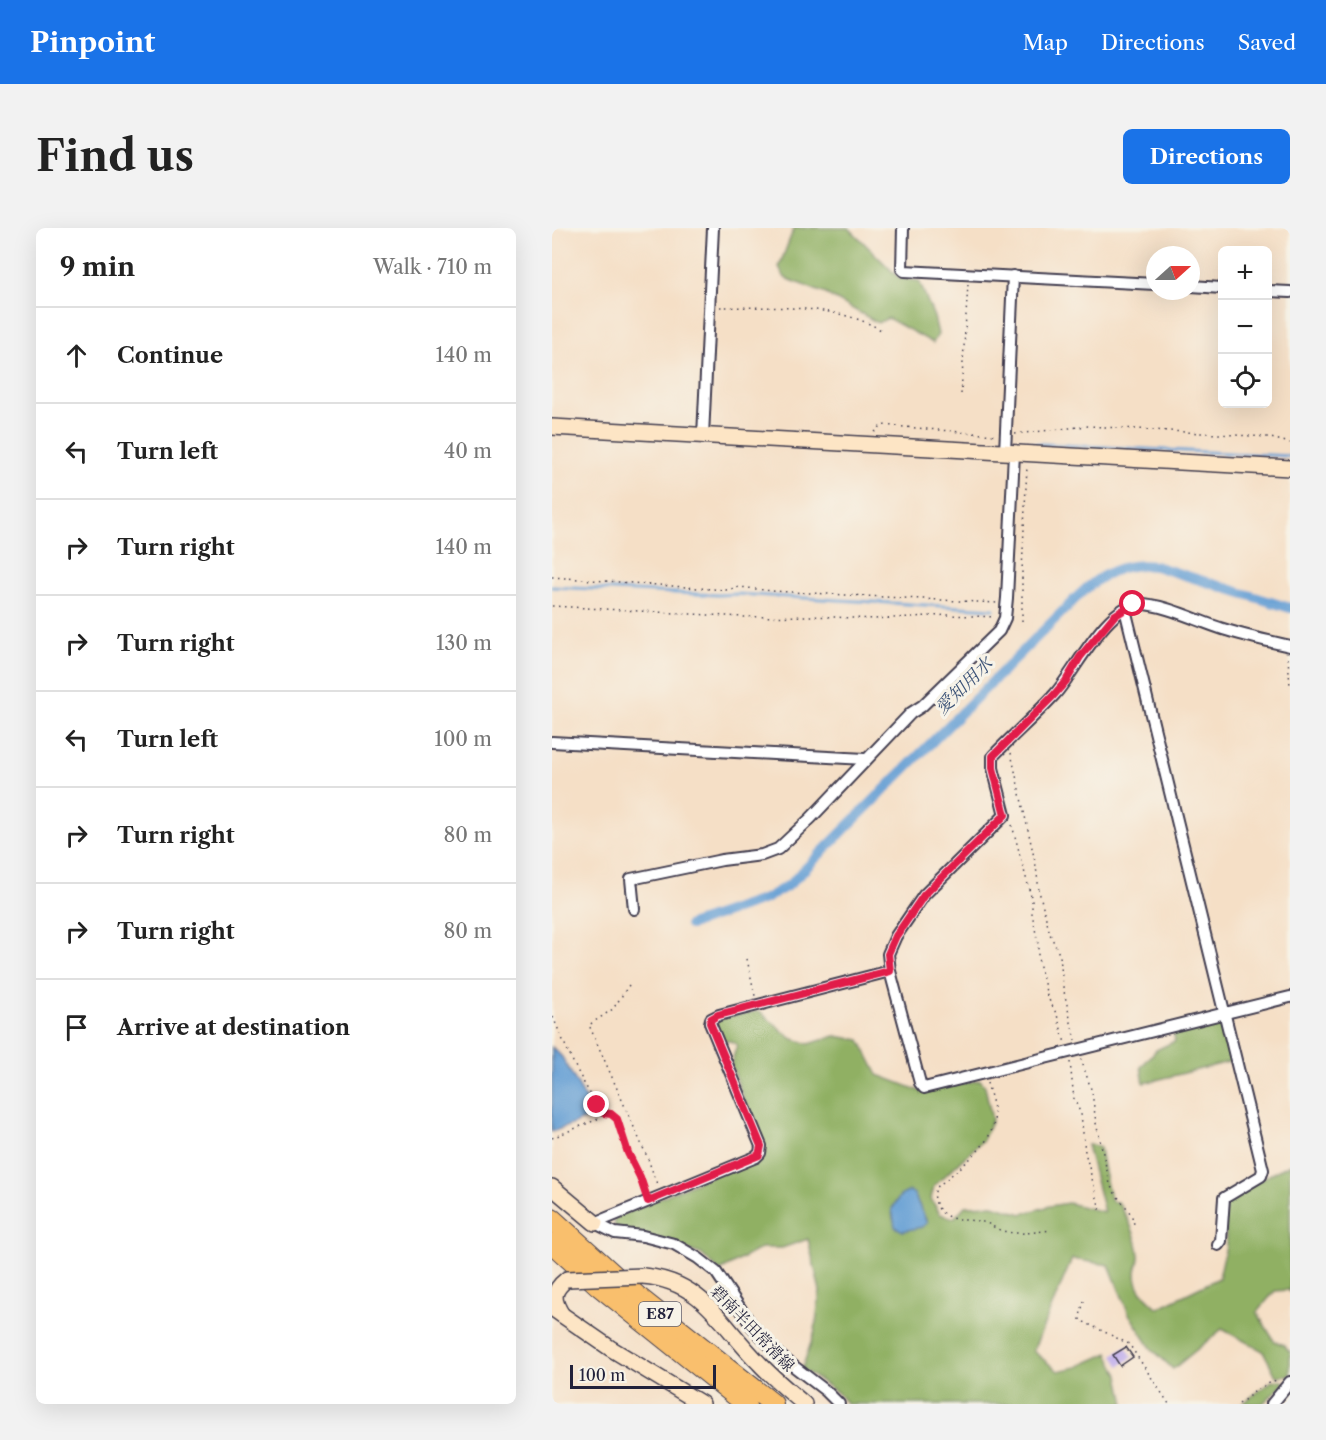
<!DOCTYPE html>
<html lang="en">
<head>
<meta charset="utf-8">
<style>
  body { margin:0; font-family:"Libre Caslon Text","Noto Serif JP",serif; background:#f2f2f2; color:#222 }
  .controls { position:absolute; right:18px; top:18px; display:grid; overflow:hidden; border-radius:9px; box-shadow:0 6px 24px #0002 }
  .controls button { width:54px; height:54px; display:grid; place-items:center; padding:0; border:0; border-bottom:2px solid #e0e0e0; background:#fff; color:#222; font:30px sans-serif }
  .compass { position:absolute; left:594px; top:18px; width:54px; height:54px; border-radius:50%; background:#fff; box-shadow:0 6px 24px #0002; rotate:69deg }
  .scale { position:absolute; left:18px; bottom:15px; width:146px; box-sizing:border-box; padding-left:6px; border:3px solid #22223b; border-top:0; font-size:16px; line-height:21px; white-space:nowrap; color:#22223b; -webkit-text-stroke:4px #f7f3e8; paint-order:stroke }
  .stop { position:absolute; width:18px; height:18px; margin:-14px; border:4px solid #e11d48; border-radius:50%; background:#fff }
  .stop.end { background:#e11d48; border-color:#fff; box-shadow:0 2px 6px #0008 }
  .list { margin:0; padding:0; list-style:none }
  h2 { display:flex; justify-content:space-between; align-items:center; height:78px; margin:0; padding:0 24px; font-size:26px }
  h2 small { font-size:20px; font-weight:400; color:#767676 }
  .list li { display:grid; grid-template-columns:39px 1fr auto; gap:18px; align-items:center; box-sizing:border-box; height:96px; padding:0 24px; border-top:2px solid #e0e0e0 }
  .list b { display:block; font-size:22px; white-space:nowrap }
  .list em { font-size:20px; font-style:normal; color:#767676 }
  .icon { flex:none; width:33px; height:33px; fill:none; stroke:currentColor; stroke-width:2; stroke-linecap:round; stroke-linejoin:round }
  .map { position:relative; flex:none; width:738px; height:1176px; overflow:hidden; border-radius:9px }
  header { display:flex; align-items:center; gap:36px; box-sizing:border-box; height:84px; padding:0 30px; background:#1a73e8; color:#fff }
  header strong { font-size:28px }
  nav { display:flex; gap:33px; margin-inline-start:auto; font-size:21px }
  .intro { display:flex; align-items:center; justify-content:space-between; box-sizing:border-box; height:144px; padding:0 36px }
  h1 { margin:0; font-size:42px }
  .button { padding:15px 27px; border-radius:9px; background:#1a73e8; color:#fff; font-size:21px; font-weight:700 }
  main { display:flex; gap:36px; padding:0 36px }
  aside { flex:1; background:#fff; border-radius:9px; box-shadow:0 6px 24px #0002 }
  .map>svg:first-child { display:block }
  .forest { fill:#90b064; stroke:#596950; stroke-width:1.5; fill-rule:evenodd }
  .water { fill:#659fd4; stroke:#446088; stroke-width:1.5 }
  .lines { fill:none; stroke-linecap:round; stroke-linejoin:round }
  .stream { stroke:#659fd4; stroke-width:3 }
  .canal { stroke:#659fd4; stroke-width:10 }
  .building { fill:#b6a0ec }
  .street-casing { stroke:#423e50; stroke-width:14 }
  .secondary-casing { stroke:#423e50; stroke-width:18 }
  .highway-casing { stroke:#423e50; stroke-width:22 }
  .path { stroke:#423e50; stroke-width:1.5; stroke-dasharray:1.5 4.5; stroke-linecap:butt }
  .street { stroke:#fff; stroke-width:10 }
  .secondary { stroke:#fde5c5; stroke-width:15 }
  .highway { stroke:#f9bf6d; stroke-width:20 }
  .secondary-bridge-casing { stroke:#423e50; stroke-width:18; stroke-linecap:butt }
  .secondary-bridge { stroke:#fde5c5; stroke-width:15 }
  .route { stroke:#e11d48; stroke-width:8 }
  .labels { text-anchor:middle; stroke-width:6; stroke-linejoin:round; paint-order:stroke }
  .shield { fill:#f7f3e8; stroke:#62616f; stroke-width:1.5 }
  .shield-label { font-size:15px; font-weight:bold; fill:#22223b }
  .street-label { font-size:16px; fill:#22223b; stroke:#f7f3e8 }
  .water-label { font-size:18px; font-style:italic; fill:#3d5478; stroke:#f7f3e8 }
</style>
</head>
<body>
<header>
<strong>Pinpoint</strong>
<nav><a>Map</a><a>Directions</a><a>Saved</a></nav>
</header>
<div class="intro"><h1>Find us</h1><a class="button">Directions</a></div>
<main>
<aside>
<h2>9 min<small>Walk · 710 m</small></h2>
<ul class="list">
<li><svg class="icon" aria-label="ahead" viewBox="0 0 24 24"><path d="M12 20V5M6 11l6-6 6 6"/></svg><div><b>Continue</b></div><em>140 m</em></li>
<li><svg class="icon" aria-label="left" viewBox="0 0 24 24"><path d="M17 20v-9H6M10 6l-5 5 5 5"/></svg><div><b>Turn left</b></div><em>40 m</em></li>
<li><svg class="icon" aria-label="right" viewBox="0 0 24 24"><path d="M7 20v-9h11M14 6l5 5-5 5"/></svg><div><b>Turn right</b></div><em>140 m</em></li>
<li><svg class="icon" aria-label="right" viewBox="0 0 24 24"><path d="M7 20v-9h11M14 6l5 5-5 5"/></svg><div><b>Turn right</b></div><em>130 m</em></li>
<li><svg class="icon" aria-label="left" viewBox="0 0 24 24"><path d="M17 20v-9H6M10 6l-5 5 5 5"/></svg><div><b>Turn left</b></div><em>100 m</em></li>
<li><svg class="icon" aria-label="right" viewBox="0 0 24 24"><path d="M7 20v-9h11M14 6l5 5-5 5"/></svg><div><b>Turn right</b></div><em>80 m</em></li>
<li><svg class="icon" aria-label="right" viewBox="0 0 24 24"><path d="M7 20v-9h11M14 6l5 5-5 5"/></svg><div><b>Turn right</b></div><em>80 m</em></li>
<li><svg class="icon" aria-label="arrive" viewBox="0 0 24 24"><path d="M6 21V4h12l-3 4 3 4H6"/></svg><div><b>Arrive at destination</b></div></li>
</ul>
</aside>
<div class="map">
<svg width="738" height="1176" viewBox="0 0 738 1176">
  <rect width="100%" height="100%" fill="#f7f3e8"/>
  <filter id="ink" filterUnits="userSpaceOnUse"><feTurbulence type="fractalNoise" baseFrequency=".0167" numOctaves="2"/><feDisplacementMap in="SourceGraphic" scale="12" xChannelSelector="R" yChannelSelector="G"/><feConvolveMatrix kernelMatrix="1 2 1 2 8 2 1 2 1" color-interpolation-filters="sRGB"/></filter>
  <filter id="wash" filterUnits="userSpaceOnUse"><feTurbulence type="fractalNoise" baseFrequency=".008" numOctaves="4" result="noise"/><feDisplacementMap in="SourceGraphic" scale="24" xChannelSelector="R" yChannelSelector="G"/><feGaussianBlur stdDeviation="1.35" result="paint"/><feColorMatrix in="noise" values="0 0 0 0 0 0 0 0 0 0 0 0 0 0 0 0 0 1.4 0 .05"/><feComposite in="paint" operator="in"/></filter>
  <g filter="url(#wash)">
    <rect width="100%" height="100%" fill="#f5dfc6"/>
    <g class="forest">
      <path d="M242,0H297L347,50L367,53L382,89L386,106L381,115L336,90L326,95L274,66L233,50L227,39Z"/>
      <path d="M207,783L239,810L257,816L283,808L308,812L326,847L368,863L428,852L433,858L440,892L431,912L382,958L379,971L388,986L402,990L413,978L441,977L470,986L498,978L516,975L552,984L535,917H541L548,920C550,931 555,967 561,974H566C576,991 585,1007 587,1027C588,1033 584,1039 584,1045C584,1062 595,1070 606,1080L667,1050L674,1018L673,980L679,967L738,936V1064L736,1062L723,1063L705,1084L722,1113L732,1117L738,1124V1147L724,1148L711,1123L670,1101L621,1141L599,1120L577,1086L557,1037L520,1031L481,1123L506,1143L525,1139L556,1125L567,1147L573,1176H295L285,1164L250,1141L263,1103L268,1063L256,1011L230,1020H209L168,1043L149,1026L63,1000L62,990L211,925L179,836L185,817L179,813H169L161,794L174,789ZM362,966L375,994L373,997L341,991L340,981L348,968Z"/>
      <path d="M660,792L668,793L673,797L681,833L592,855L589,839L604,822L623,813L621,803Z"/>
      <path d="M729,1152L733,1155L710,1176H690L720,1153Z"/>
    </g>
    <g class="water">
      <path d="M0,819L10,829L41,884L40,889L0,904Z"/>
      <path d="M358,963L362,966L375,995L370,999L351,1003L343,999L340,981L348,968Z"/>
    </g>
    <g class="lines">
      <g class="stream">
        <path d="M469,215L738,228"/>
        <path d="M0,359L166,367L185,366L442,381"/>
      </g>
      <path class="canal" d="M138,697L213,671L237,657L527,367C549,346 571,334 603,338L738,380"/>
    </g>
    <g id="blocks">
      <path class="building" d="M574,1119L581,1129L568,1138L561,1127Z"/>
    </g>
  </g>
  <g filter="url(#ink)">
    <use href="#blocks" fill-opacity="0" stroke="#423e50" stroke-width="1.5"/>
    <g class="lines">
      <defs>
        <g id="street">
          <path d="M351,0L350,41L352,43L603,56"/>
          <path d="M639,58L670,60"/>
          <path d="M716,63L738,64"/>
          <path d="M151,208L161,0"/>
          <path d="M453,224L461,48"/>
          <path d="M573,381L711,942L709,948L672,970L669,1013L666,1017"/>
          <path d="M738,418C716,413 693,408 671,401C648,394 612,376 588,376C555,376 523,444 503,466C483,488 461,507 441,528V540L453,587L372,667L344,708L336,726L338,743L368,855L372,860L738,769"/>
          <path d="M0,514L313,531"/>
          <path d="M82,681L79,651L170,632L210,627L226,621L259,590L359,485L370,478L447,403L453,390L455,370L462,225"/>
          <path d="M43,995L204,929L208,925L209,918L158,795L159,791L167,787L338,743"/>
          <path d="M43,995L63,1005L91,1008L122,1016L146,1030L164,1044L200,1098L227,1127L274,1163L287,1176"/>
          <path d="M720,1176L738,1154"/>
        </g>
        <g id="secondary">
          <path d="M0,199L738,240"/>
          <path d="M0,959L43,995"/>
          <path d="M91,1048C151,1053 169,1097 207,1135C221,1150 237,1163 252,1176"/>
          <path d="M0,1080L58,1120L150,1176"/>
          <path d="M10,1087C0,1071 0,1063 15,1051"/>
        </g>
        <g id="highway">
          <path d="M0,991L85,1068L221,1176"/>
          <path d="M0,1015L47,1058L194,1176"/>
        </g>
      </defs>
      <use href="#street" class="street-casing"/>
      <use href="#secondary" class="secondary-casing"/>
      <use href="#highway" class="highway-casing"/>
      <g class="path">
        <path d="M168,79C218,80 284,75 329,102"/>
        <path d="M409,166L416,56"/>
        <path d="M323,204L330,197L443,207"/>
        <path d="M463,206L536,198L715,209L738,215"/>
        <path d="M0,349L160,361L174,362L188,359L220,363L445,375"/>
        <path d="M0,378L192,389L260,388L322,391L397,387L442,389"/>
        <path d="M470,393V343L475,238"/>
        <path d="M736,430L738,458"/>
        <path d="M459,525L484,638L487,663L498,706L508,728L511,759L523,812"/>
        <path d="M460,597L480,672V685L486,716V730L495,768L505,787L513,815"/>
        <path d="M195,731L203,768"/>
        <path d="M77,757L61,781L37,797L96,931L106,959"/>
        <path d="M1,789C15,822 30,857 52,886H59L65,891L76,925L93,965"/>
        <path d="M529,831L540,864L544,895L558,956C564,972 581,980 582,998"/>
        <path d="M518,834L522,871L529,886L533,924L549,985"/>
        <path d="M435,855C438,867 444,880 442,893C439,919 403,943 384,960C382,966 382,971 385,978C395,996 414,990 431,994C437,995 442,1000 448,1002C466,1008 482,1004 499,1002"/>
        <path d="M0,910L46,891L50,887"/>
        <path d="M532,1073L528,1088V1092L577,1116L617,1176"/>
        <path d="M687,1176L707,1160L726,1151"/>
      </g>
      <use href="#street" class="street"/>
      <use href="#secondary" class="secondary"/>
      <use href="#highway" class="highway"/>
      <defs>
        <path id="secondary-bridge" d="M15,1051L91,1048"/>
      </defs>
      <use href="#secondary-bridge" class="secondary-bridge-casing"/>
      <use href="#secondary-bridge" class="secondary-bridge"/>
    </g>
  </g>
  <g class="lines" filter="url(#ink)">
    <path class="route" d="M45,877L52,885L59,886L65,891L76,925L88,949L96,973L207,927L209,918L158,795L159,791L166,787L338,743L336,726L344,708L372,667L453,587L441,540V528L501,468L514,453L528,429L562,388L581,376"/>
  </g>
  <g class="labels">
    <rect class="shield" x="87" y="1074" width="42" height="24" rx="4.5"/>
    <g class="shield-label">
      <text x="108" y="1091">E87</text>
    </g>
    <g class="street-label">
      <text transform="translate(201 1100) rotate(46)" y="6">碧南半田常滑線</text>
    </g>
    <g class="water-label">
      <text transform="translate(412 458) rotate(-45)" y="6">愛知用水</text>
    </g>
  </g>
</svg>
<div class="controls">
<button>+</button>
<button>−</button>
<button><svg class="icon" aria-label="locate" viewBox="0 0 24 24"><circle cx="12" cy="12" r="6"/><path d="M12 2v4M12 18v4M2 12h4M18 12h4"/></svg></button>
</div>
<svg class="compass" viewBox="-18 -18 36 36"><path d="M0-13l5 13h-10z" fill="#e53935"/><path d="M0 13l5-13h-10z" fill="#767676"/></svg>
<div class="scale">100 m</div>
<div class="stop" style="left:581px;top:376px"></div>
<div class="stop end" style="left:45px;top:877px"></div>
</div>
</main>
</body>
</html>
